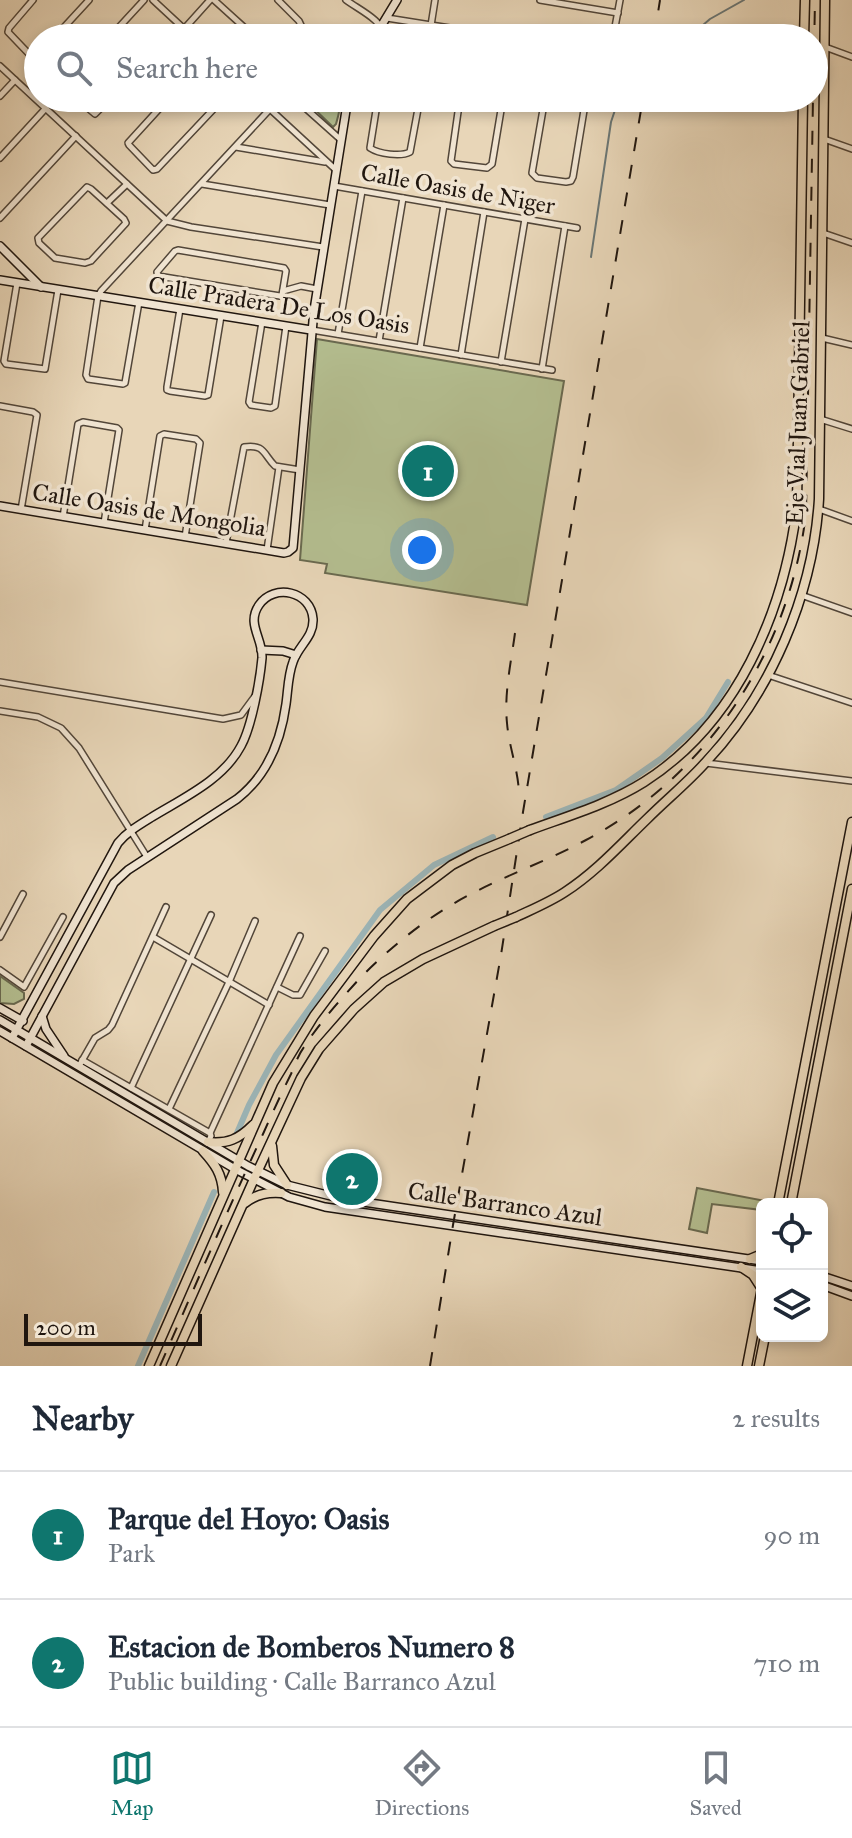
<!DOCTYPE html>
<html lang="en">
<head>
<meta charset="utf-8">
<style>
  body { margin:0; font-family:"IM FELL Great Primer",serif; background:#f6f6f7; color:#1f2937 }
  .controls { position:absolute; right:24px; bottom:24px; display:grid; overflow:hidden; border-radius:12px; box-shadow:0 4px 12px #0003 }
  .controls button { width:72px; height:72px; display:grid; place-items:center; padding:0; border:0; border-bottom:2px solid #e0e1e3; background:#fff; color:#1f2937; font:40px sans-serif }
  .scale { position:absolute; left:24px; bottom:20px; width:178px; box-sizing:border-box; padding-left:8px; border:4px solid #20160f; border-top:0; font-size:22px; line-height:28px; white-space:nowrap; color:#20160f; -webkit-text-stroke:6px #f0e4d1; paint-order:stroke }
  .you { position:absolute; left:422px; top:550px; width:28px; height:28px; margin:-20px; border:6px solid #fff; border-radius:50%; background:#1a73e8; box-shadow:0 0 0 12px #1a73e833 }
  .badge { display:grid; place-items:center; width:52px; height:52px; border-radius:50%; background:#0f766e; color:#fff; font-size:26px; font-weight:700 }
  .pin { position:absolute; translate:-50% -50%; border:4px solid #fff; box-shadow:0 2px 8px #0006 }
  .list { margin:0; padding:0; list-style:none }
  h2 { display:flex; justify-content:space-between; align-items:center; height:104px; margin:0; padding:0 32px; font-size:34px }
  h2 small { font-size:26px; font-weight:400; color:#747a83 }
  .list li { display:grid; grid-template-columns:52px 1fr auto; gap:24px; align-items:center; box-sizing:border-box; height:128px; padding:0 32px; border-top:2px solid #e0e1e3 }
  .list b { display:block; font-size:30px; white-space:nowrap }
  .list p { margin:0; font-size:26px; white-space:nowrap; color:#747a83 }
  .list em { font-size:26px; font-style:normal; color:#747a83 }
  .icon { flex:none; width:44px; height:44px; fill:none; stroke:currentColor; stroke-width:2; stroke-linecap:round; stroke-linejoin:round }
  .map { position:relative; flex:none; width:852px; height:1366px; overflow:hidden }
  .search { position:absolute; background:#fff; box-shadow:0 4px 12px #0003; left:24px; right:24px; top:24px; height:88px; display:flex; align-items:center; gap:20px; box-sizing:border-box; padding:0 28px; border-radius:44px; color:#747a83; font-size:30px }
  .sheet { height:360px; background:#fff }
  nav { display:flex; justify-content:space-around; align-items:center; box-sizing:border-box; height:112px; border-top:2px solid #e0e1e3; background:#fff; font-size:22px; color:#747a83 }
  nav a { display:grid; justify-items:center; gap:4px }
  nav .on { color:#0f766e }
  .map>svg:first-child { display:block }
  .green { fill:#b4be90; stroke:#6a6a50; stroke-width:2 }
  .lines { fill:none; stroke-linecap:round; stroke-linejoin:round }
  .stream { stroke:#6a7675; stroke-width:2 }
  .canal { stroke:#9cb6b9; stroke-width:6 }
  .street-casing { stroke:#524639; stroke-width:8 }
  .secondary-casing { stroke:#20160f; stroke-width:10 }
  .primary-casing { stroke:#20160f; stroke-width:11 }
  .street { stroke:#f0e4d1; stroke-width:5 }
  .secondary { stroke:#f0e4d1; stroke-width:7 }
  .primary { stroke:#e8d6b8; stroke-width:8 }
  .rail { stroke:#20160f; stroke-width:2; stroke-dasharray:14 14; stroke-linecap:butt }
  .primary-bridge-casing { stroke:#20160f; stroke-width:11; stroke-linecap:butt }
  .primary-bridge { stroke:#e8d6b8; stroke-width:8 }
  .labels { text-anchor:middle; stroke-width:7; stroke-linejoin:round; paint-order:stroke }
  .street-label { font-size:24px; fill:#20160f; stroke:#f0e4d1 }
</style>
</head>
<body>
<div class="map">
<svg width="852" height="1366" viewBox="0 0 852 1366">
  <rect width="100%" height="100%" fill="#e8d6b8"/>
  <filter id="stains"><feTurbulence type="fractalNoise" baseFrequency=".0025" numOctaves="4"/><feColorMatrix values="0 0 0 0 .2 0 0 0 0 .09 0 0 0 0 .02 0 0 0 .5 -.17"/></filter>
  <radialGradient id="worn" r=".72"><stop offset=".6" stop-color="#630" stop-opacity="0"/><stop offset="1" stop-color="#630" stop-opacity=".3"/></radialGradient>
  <g class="green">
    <path d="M305,98H335C343,104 338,116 336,124L333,127L306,101Z"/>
    <path d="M317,339L564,381L527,605L325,573L327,564L300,560Z"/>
    <path d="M0,976L24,993V999L14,1004L0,1003Z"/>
    <path d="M697,1188L770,1202V1204H762V1210L712,1204L707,1233L689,1229Z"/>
  </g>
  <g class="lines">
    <g class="stream">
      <path d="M688,38L710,19L744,0"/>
      <path d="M591,257L611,122L619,98"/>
    </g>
    <g class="canal">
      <path d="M546,817L616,790L662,758L706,718L728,682"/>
      <path d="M237,1133L249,1105L276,1055L380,910L434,865L493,837"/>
      <path d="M138,1366L214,1192"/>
    </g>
    <defs>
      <g id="street">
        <path d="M33,0L9,28L8,32L30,55H38"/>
        <path d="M153,0L194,38"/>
        <path d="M214,0L256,38"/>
        <path d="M278,0L299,21L307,38"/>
        <path d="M346,0C361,11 381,19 387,38"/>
        <path d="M540,0L618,13"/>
        <path d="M387,18L513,38"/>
        <path d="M184,29L210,0"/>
        <path d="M54,38L89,0"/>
        <path d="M109,38L144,0"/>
        <path d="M167,38L179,25"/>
        <path d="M429,38L435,0"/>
        <path d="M613,38L620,0"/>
        <path d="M825,47L852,57"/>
        <path d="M0,66L167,221L191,227L323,247"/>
        <path d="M0,96L15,80"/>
        <path d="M76,98L95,114L111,98"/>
        <path d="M169,98L128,143L129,145L153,170L157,169L224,98"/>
        <path d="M258,98L336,170"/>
        <path d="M300,98L303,106L340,139"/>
        <path d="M378,98L370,148C379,154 401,157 410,152L420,98"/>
        <path d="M460,98L451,161L454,164L487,168L492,164L503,98"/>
        <path d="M545,98L532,173L537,178L566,182L571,181L573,177L586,98"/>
        <path d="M824,139L852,149"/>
        <path d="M236,147L325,162"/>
        <path d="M0,158L46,108"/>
        <path d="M202,184L330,205"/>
        <path d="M334,186L577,228"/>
        <path d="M87,187L91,189L124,219L126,223L91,261L85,263L55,258L39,243L38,238Z"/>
        <path d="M107,203L127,184"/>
        <path d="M0,218L76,136"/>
        <path d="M823,233L852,243"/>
        <path d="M178,250L284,268L286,271L282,295L280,296L158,276L157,272L175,251Z"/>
        <path d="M17,283L4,361L6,364L45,369L58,290"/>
        <path d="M283,291L301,286L317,289"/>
        <path d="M139,302L125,383L123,384L88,379L86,375L98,296L101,291L270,109"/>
        <path d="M180,309L167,387V390L170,391L205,396L208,395L221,316"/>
        <path d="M262,322L249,402L251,405L271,408L275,406L286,326"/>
        <path d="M312,330L552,370"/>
        <path d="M338,334L362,191"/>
        <path d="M822,338L852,345"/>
        <path d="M379,341L403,198"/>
        <path d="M420,348L444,205"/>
        <path d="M461,355L484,212"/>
        <path d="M501,362L525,219"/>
        <path d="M542,369L565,226"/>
        <path d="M0,406L33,412L37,415L21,510"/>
        <path d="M820,419L852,429"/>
        <path d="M819,509L852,521"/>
        <path d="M63,517L78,424L83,422L117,428L119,430L104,523"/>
        <path d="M145,530L160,436L164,434L196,439L200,443L185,537"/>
        <path d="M226,543L244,447C265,444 263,454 275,466L300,470"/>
        <path d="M267,550L279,467"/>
        <path d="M801,595L852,613"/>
        <path d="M768,675L852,703"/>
        <path d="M0,682L223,719L241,715L255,696"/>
        <path d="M0,711L38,717L61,728L79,748L147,857"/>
        <path d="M706,763L852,781"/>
        <path d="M0,937L23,894"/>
        <path d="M153,937L269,1005"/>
        <path d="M0,970L24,987L63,917"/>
        <path d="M277,987L293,995H300L325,951"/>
        <path d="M82,1060L210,1133"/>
        <path d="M79,1066L95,1038L108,1030L112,1025L166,907"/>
        <path d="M131,1088L211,915"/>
        <path d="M169,1109L229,982L255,921"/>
        <path d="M208,1142L211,1136L210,1133L300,936"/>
      </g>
      <g id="secondary">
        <path d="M374,38L397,0"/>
        <path d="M0,246L41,287"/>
        <path d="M0,280L311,330"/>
        <path d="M0,506L284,553L288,552L293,548L314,310L348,98"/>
        <path d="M261,650L283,651L296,655"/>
        <path d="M0,1008L23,1021"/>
        <path d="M42,1016L46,1029L64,1056"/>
        <path d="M0,1020L248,1166L287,1185L343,1199L762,1261"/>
        <path d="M0,1031L235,1169L289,1197L325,1207L762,1271"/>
        <path d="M12,1038L118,843C127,832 139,825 152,817C183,798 223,780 241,746C252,726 260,680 262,658C263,638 246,624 259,605C274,583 311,591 313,619C314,637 298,646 293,662C288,675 288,690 286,704C281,741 268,775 237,799L128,870L114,883L26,1046"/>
        <path d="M822,1276L852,1286"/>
        <path d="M822,1285L852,1296"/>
      </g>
      <g id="primary">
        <path d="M804,38L805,0"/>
        <path d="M530,830C568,816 609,804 644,782C737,723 784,612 797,506L803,98"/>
        <path d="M516,917C533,909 550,902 565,892C596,872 621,844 647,819C666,800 687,783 705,763C771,693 813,595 819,499L825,0"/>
        <path d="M208,1142C228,1144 239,1139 253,1125"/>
        <path d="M272,1146L274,1165L287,1185"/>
        <path d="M203,1151C215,1164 222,1174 223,1192"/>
        <path d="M245,1203C256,1194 268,1192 281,1193"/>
        <path d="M778,1204L852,822"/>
        <path d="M791,1204L852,889"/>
        <path d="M750,1259L762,1254"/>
        <path d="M741,1267L753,1275L762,1289"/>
        <path d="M149,1366L273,1083L314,1016L374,936L407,899L452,865L475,853L509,839"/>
        <path d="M171,1366L254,1179L301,1078L319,1049L354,1009L384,982L423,959L494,926"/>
        <path d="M747,1366L762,1288"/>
        <path d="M759,1366L765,1336"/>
      </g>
    </defs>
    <use href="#street" class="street-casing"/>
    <use href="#secondary" class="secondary-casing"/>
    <use href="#primary" class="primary-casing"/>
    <use href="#street" class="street"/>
    <use href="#secondary" class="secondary"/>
    <use href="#primary" class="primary"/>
    <g class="rail">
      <path d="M654,38L660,0"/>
      <path d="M814,53L815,0"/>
      <path d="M515,633C511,663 504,693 507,723C509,747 518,769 519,793"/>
      <path d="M160,1366C194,1289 227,1211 263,1134C272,1114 281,1094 291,1074C295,1065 298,1055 304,1047C320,1022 341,999 361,977C394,944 430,915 471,894C509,874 549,860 586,840C709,775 790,650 806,513L813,98"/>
      <path d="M430,1366L453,1225L501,955L523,812L643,98"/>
    </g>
    <defs>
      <g id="primary-bridge">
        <path d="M509,839L530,830"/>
        <path d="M494,926L516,917"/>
      </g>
    </defs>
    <use href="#primary-bridge" class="primary-bridge-casing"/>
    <use href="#primary-bridge" class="primary-bridge"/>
  </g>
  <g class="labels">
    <g class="street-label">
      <text transform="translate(458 189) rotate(10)" y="8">Calle Oasis de Niger</text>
      <text transform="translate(279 305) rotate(9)" y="8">Calle Pradera De Los Oasis</text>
      <text transform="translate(798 423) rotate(-88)" y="8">Eje Vial Juan Gabriel</text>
      <text transform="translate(149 510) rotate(9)" y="8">Calle Oasis de Mongolia</text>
      <text transform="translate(505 1204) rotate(8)" y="8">Calle Barranco Azul</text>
    </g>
  </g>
  <rect width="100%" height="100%" filter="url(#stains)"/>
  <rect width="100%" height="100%" fill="url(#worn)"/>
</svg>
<div class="controls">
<button><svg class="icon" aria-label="locate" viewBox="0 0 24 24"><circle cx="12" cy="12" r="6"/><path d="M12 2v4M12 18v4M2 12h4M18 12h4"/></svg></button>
<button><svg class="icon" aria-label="layers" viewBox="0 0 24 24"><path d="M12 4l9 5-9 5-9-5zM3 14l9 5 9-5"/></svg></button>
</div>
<div class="scale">200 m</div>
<div class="you"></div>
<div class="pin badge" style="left:428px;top:471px">1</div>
<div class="pin badge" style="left:352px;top:1179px">2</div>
<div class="search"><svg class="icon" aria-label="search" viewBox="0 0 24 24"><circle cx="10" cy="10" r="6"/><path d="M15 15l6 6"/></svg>Search here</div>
</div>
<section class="sheet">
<h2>Nearby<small>2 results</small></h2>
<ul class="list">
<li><span class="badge">1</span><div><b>Parque del Hoyo: Oasis</b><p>Park</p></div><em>90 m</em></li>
<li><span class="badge">2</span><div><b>Estacion de Bomberos Numero 8</b><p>Public building · Calle Barranco Azul</p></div><em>710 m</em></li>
</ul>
</section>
<nav>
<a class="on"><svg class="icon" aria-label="map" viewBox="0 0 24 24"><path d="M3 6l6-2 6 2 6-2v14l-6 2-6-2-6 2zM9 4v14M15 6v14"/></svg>Map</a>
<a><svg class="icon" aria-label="directions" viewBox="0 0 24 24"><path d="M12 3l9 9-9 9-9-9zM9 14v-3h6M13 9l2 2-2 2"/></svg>Directions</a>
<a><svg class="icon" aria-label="saved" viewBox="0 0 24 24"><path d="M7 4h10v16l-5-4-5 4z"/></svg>Saved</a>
</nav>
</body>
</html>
